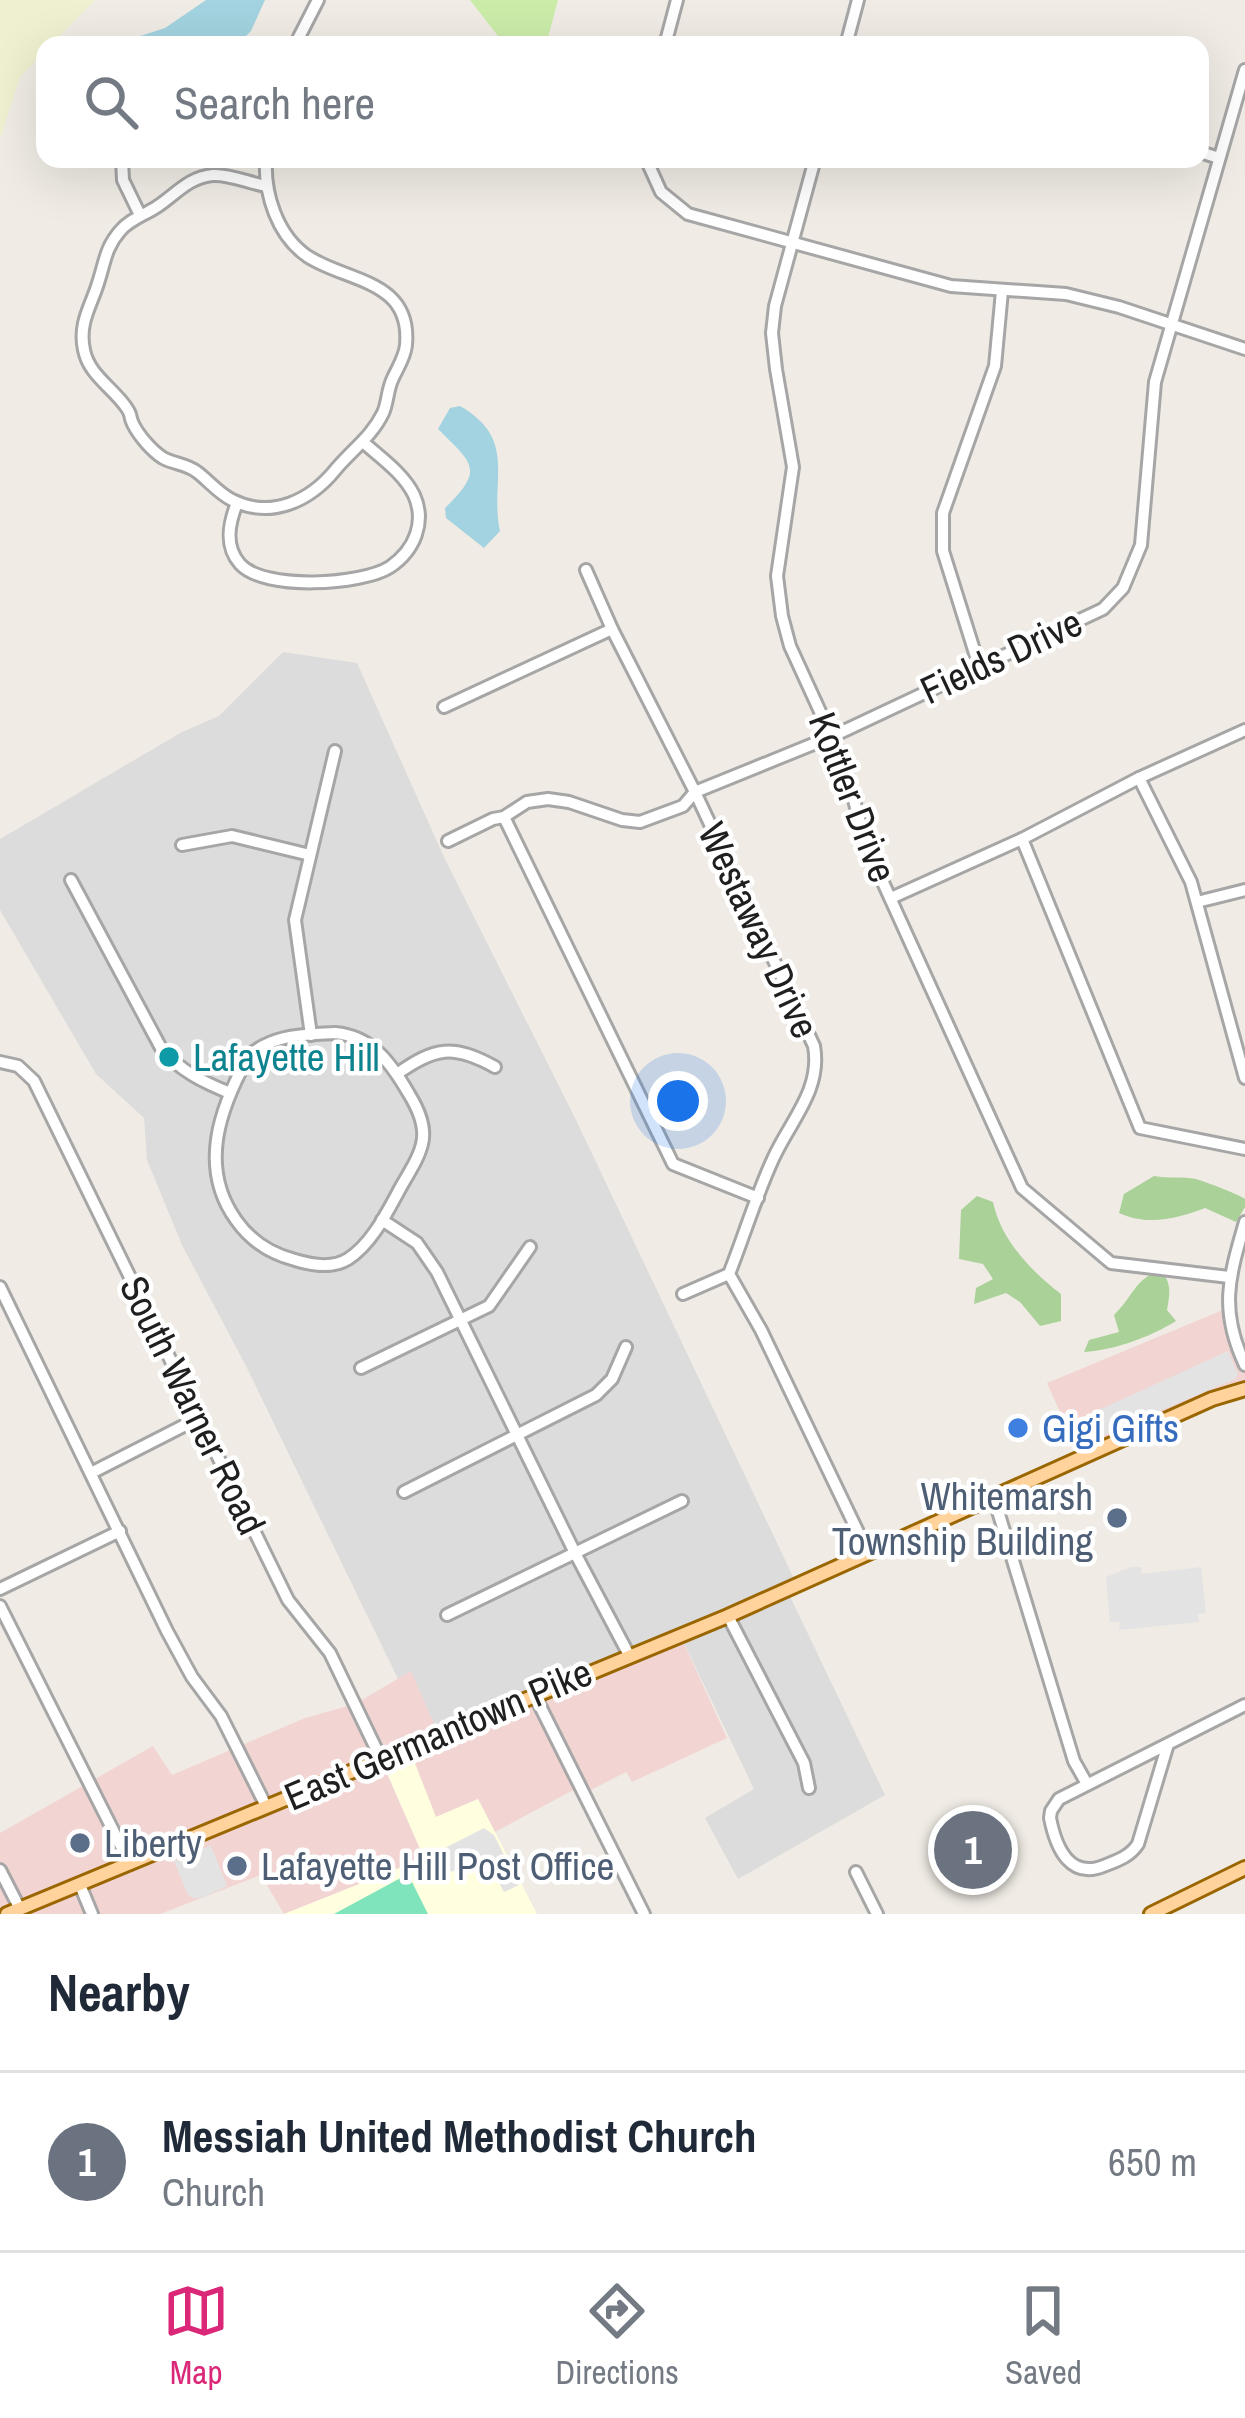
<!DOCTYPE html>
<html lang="en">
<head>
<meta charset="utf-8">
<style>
  body { margin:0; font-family:"Archivo Narrow",sans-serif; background:#f2f2f3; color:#1f2937 }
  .you { position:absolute; left:678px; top:1101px; width:42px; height:42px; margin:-30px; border:9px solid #fff; border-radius:50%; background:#1a73e8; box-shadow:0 0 0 18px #1a73e833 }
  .badge { display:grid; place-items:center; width:78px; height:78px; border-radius:50%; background:#db2777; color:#fff; font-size:39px; font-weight:700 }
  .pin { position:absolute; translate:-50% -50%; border:6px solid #fff; box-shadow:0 3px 12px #0006 }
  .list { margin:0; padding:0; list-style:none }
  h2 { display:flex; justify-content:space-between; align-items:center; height:156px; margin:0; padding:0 48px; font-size:51px }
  h2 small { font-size:39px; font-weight:400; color:#747a83 }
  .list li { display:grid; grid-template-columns:78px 1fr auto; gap:36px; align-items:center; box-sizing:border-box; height:180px; padding:0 48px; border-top:3px solid #e0e1e3 }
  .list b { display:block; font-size:45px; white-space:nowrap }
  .list p { margin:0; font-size:39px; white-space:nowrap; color:#747a83 }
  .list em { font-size:39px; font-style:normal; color:#747a83 }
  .icon { flex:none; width:66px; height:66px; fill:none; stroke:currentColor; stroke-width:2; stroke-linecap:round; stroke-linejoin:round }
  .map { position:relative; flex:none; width:1245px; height:1914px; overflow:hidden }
  .search { position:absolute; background:#fff; box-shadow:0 12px 48px #0002; left:36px; right:36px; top:36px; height:132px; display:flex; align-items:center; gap:30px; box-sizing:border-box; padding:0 42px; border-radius:24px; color:#747a83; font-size:45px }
  .sheet { height:336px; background:#fff }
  nav { display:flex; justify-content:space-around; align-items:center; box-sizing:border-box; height:168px; border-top:3px solid #e0e1e3; background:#fff; font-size:33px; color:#747a83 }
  nav a { display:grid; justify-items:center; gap:6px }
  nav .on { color:#db2777 }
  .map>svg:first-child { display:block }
  .residential { fill:#dddcdc }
  .commercial { fill:#f2d4d3 }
  .education { fill:#ffffdf }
  .farmland { fill:#eef0cf }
  .grass { fill:#cbeca9 }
  .forest { fill:#a9d198 }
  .pitch { fill:#7fe3bb }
  .parking { fill:#e3e3e3 }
  .water { fill:#a3d3e0 }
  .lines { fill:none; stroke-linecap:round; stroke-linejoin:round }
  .minor-casing { stroke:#a6a6a6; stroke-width:16 }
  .major-casing { stroke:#9a6600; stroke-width:18 }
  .minor { stroke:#fff; stroke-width:10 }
  .major { stroke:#ffd39b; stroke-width:12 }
  .culture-dot { fill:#0f9aa8; stroke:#fff; stroke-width:4.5 }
  .shop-dot { fill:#3f7fe0; stroke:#fff; stroke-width:4.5 }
  .service-dot { fill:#5c6f8a; stroke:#fff; stroke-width:4.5 }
  .labels { text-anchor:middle; stroke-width:9; stroke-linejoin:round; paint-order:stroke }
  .street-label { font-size:39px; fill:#1f1f1f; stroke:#fff }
  .culture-label { font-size:39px; fill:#0d838f; stroke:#fff; text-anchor:start }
  .shop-label { font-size:39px; fill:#366cbe; stroke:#fff; text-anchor:start }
  .service-label { font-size:39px; fill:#4e5e75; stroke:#fff; text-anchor:start }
</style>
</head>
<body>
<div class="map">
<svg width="1245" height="1914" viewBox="0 0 1245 1914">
  <rect width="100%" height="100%" fill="#f0ece5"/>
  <path class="residential" d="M283,652L357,663L444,857L577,1122L797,1585L787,1590L885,1795L738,1879L705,1818L754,1789L680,1635L439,1735L410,1672L398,1679L246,1366L182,1245L147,1160L144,1118L96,1074L0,910V839L182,732L219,716Z"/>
  <g class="commercial">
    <path d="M1230,1307L1245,1369V1389L1081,1459L1047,1383Z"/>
    <path d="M680,1635L727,1738L632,1782L626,1772L583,1794L579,1787L495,1832L478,1799L436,1817L381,1760L424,1858L392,1872L284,1914L261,1875L160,1914H0V1833L153,1746L172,1775L305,1718L355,1704L411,1671L439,1735Z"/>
  </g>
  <path class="education" d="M409,1748L436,1817L478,1799L537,1914H284L424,1858L381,1759Z"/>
  <path class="farmland" d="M0,0H95L51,45H45V51L20,77L0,139Z"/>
  <path class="grass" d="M470,0H558L546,45H505Z"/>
  <g class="forest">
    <path d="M1154,1176C1168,1179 1183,1176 1196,1179C1206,1182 1238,1194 1245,1199V1207L1236,1222L1205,1208C1176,1219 1148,1226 1119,1213L1124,1194Z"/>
    <path d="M977,1196L993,1202C1001,1240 1031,1271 1061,1294V1321L1040,1326L1020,1302L1006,1293L974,1304L976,1288L993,1279L983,1264L959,1259L961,1210Z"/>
    <path d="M1160,1269C1172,1283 1170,1293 1167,1310L1176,1321C1150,1337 1115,1350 1084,1352L1089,1340L1119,1332L1114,1315C1135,1294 1132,1283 1160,1269Z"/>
  </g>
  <path class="pitch" d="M408,1874L428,1914H334Z"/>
  <g class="parking">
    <path d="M1228,1351L1238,1374L1235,1379L1131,1423L1078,1448L1068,1424Z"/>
    <path d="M1131,1567H1141L1142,1574L1201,1567L1206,1613L1198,1614L1199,1622L1119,1630L1120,1622H1110L1106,1577Z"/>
    <path d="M484,1828L494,1835L519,1885L504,1892L484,1856L451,1872L441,1850Z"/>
    <path d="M211,1846L227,1886L201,1898H194L188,1895L174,1861L180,1859L182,1855Z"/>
  </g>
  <g class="water">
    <path d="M206,0H265L251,31L237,45H121L125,41L165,28Z"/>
    <path d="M460,406C519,440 489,480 500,531L484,548L446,518L445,508C485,469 473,464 438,429L450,408Z"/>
  </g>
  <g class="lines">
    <defs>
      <g id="minor">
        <path d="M295,45L318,0"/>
        <path d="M665,45L677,0"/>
        <path d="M846,45L858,0"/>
        <path d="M1200,152L1219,158"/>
        <path d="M122,159L123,180L140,215"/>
        <path d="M646,159L661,192L688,214L951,286L1066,294L1119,307L1245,349"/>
        <path d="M815,159L775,306L772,333L776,369L793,467L777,576L782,616L790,646L845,766L866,845L1022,1188L1111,1263L1229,1277"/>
        <path d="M266,186C249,183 229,174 213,175C189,177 176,194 158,206C145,215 130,219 120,231C106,247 105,261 99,280C92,305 78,322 84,350C89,375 112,387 126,407C133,417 128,413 133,424C139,436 152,451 163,458C174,464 187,464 197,472C209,481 218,493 232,500C272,520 311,500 336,469C352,450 372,436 383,413C388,402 387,390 393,378C398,367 405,357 406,345C412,279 346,282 307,256C277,235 264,194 266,159"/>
        <path d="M237,503C229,523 224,546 240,564C264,591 362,585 390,567C415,550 426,522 414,495C403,473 381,458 363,442"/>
        <path d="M586,570L612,629L695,792L814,1046C822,1090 790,1121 773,1159C756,1196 744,1236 729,1274L761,1330L868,1553"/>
        <path d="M979,666L943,551V513L995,366L1002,291"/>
        <path d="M444,707L612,629"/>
        <path d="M1139,778L1191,882L1245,1078"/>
        <path d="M504,817L673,1164L758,1198"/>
        <path d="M1022,839L1140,1128L1245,1149"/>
        <path d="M448,841L493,819L504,817L527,802L548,799L569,802L622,820L640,822L683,806L695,792L833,736L1103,609L1123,588L1141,545L1155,382L1245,70"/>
        <path d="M182,845L232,836L310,855"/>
        <path d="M71,880L161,1048C180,1071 203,1082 230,1093"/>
        <path d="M891,898L1022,839L1139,778L1245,730"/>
        <path d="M1197,902L1245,890"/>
        <path d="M335,1033C372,1036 391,1063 409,1094C433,1133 424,1148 402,1185C388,1210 373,1243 348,1259C332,1269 311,1265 295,1260C271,1254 250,1240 236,1220C198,1167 220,1108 248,1057C272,1034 304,1035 335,1033Z"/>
        <path d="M311,1035L295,920L335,751"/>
        <path d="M0,1062L18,1066L34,1081L288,1600L330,1653L381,1759"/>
        <path d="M397,1074C435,1047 453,1044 495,1067"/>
        <path d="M382,1220L417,1243L437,1272L575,1553L629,1655"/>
        <path d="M1245,1222C1229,1277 1219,1310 1245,1365"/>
        <path d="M0,1287L167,1631L192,1677L221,1716L266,1806"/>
        <path d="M683,1294L729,1274"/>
        <path d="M361,1368L489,1306L530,1247"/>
        <path d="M91,1473L199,1418"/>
        <path d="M404,1492L596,1395L612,1379L626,1347"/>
        <path d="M994,1498L1074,1761L1087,1784"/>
        <path d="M0,1589L120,1531"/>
        <path d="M0,1606L130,1864"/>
        <path d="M447,1615L682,1501"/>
        <path d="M728,1616L804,1763L809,1788"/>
        <path d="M535,1696L644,1914"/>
        <path d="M1168,1744L1138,1844C1130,1856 1119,1860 1106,1865C1070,1881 1056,1848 1050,1818L1051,1811L1059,1799L1245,1705"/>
        <path d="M0,1870L20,1909"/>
        <path d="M856,1872L877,1914"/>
        <path d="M80,1885L92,1914"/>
      </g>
      <g id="major">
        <path d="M7,1914L728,1616L1212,1399L1245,1389"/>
        <path d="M1151,1914L1245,1868"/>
      </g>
    </defs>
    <use href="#minor" class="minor-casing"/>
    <use href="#major" class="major-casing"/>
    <use href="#minor" class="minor"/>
    <use href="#major" class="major"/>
  </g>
  <circle class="culture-dot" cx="169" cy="1057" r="12"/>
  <circle class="shop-dot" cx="1018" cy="1428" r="12"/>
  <g class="service-dot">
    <circle cx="1117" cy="1518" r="12"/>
    <circle cx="80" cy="1843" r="12"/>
    <circle cx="237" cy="1866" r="12"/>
  </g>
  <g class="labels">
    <g class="street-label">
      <text transform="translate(1001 656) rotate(-25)" y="14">Fields Drive</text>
      <text transform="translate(853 797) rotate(69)" y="14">Kottler Drive</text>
      <text transform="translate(759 930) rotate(65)" y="14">Westaway Drive</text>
      <text transform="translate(193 1405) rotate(64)" y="14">South Warner Road</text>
      <text transform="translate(438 1734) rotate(-23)" y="14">East Germantown Pike</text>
    </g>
    <g class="culture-label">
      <text x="193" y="1071">Lafayette Hill</text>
    </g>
    <g class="shop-label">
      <text x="1042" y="1442">Gigi Gifts</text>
    </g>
    <g class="service-label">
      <text x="1093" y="1510" text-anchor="end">Whitemarsh<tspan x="1093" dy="45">Township Building</tspan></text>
      <text x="104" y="1857">Liberty</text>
      <text x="261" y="1880">Lafayette Hill Post Office</text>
    </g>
  </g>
</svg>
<div class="you"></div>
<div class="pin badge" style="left:973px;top:1850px;background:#6b7280">1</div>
<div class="search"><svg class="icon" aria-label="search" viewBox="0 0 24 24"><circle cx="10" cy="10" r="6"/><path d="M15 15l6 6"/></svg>Search here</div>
</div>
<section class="sheet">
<h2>Nearby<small></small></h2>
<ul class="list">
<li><span class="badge" style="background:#6b7280">1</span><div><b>Messiah United Methodist Church</b><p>Church</p></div><em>650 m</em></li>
</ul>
</section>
<nav>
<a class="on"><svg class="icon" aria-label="map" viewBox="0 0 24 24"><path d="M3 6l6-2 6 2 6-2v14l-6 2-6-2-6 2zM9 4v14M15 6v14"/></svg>Map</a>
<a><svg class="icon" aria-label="directions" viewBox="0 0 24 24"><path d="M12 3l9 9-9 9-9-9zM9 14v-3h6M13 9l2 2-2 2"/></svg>Directions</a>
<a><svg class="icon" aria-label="saved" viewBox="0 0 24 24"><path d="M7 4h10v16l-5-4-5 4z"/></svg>Saved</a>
</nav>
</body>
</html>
